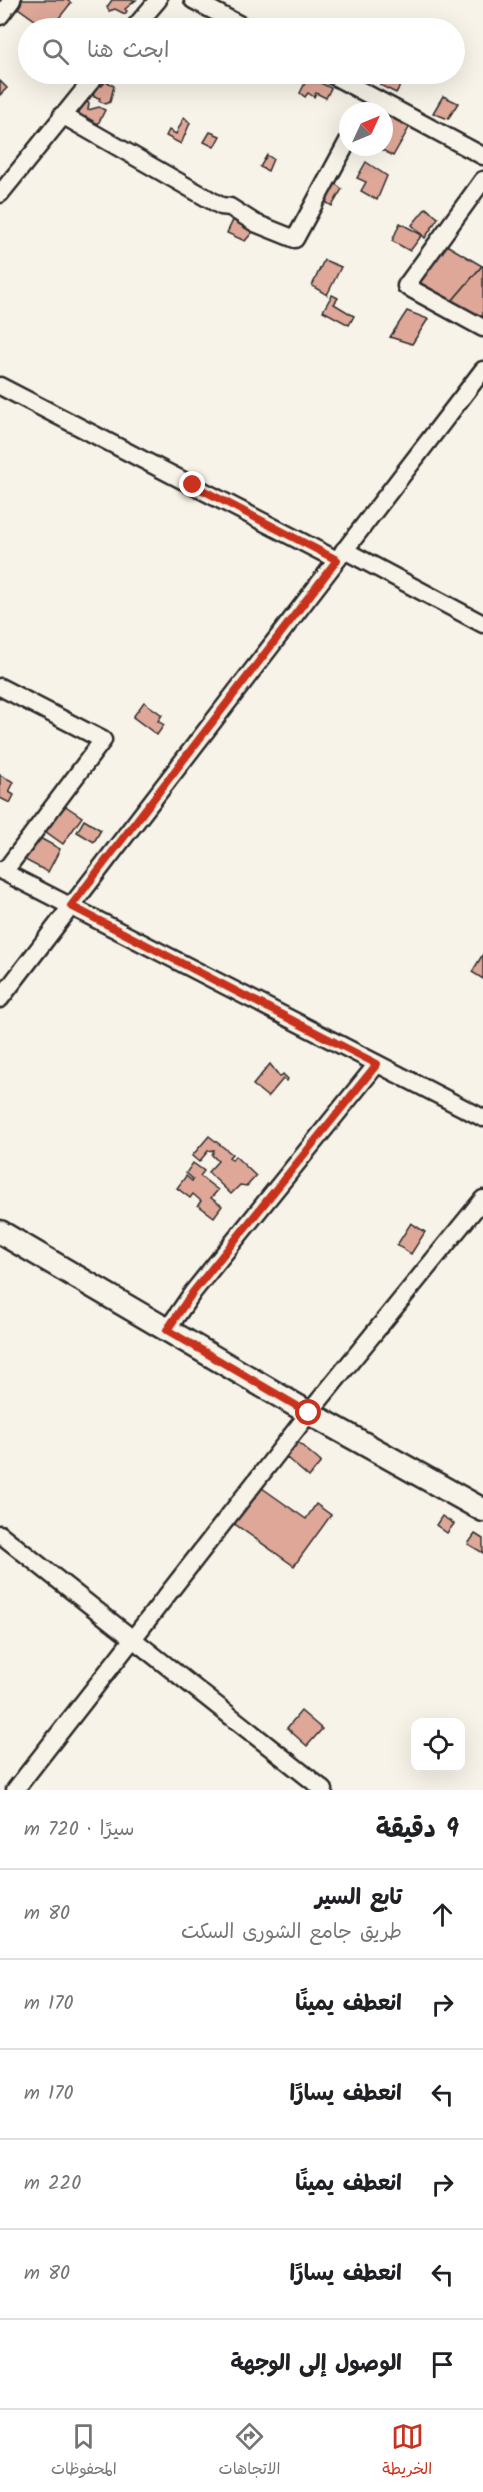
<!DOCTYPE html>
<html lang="ar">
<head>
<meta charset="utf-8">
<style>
  body { margin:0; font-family:Kalam,"Playpen Sans Arabic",sans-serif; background:#f2f2f2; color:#202124; direction:rtl }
  .controls { position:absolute; right:18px; bottom:18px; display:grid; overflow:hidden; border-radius:12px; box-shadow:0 6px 24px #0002 }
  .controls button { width:54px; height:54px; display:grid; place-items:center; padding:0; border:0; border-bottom:2px solid #e0e0e0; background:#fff; color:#202124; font:30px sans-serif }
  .compass { position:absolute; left:339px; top:102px; width:54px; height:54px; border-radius:50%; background:#fff; box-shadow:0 6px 24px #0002; rotate:46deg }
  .stop { position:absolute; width:18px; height:18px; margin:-14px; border:4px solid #c8321e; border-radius:50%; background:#fff }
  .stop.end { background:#c8321e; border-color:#fff; box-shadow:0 2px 6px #0008 }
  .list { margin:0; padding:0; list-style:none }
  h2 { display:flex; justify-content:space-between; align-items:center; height:78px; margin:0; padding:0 24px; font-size:26px }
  h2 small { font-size:20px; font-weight:400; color:#757577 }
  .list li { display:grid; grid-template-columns:39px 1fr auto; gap:18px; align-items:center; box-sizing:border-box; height:90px; padding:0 24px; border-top:2px solid #e0e0e0 }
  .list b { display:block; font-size:22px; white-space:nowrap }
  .list p { margin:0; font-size:20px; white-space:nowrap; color:#757577 }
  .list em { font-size:20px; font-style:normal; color:#757577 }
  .icon { flex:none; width:33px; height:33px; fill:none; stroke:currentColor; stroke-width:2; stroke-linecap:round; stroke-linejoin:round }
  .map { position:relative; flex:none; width:483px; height:1790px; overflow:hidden; direction:ltr }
  .search { position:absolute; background:#fff; box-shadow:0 6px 24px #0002; left:18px; right:18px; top:18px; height:66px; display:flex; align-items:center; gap:15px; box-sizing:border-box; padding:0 21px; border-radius:33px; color:#757577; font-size:22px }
  .sheet { height:618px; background:#fff }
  nav { display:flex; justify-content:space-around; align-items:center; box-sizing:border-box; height:84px; border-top:2px solid #e0e0e0; background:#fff; font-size:16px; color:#757577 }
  nav a { display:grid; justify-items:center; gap:3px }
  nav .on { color:#c8321e }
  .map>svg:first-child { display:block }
  .building { fill:#dea797; stroke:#2b2b2b; stroke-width:1.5 }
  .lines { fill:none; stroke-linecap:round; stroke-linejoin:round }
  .street-casing { stroke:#2b2b2b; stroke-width:21 }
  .secondary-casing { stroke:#2b2b2b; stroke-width:27 }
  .street { stroke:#f7f3e8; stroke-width:16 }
  .secondary { stroke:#f7f3e8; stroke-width:22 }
  .route { stroke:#c8321e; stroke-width:8 }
</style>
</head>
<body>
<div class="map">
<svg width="483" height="1790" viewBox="0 0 483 1790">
  <rect width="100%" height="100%" fill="#f7f3e8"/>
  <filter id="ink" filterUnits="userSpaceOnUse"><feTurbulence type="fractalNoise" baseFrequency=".0167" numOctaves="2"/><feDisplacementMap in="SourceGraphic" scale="12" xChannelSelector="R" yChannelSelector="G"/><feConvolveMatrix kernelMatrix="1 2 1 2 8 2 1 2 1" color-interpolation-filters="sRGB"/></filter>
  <g filter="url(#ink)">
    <g class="building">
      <path d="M18,0H67L71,3L51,28H46L14,5Z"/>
      <path d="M112,0H136L125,9L127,11L125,14L115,9L109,11L107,7Z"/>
      <path d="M112,74H127L122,81L111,76Z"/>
      <path d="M387,74H407L396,93L380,85Z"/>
      <path d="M308,77L331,88L326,98L316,93L314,97L308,93L305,97L300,93Z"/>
      <path d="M0,81L7,88L0,95Z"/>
      <path d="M106,81L114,86L110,102L106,104L99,101L100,98L94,97L93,92L97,85L102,86Z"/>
      <path d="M443,96L458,103L448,119L433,113Z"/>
      <path d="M81,100L89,103L88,110L99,107L105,110L98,124L86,117L83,121L74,117L75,106Z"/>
      <path d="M389,115L410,126L393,156L377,147H384V124Z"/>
      <path d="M184,117L190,123L181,144L166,136L169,130L176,134Z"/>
      <path d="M210,132L220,136L214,147L204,142Z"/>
      <path d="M267,155L273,159L268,171L260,167Z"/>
      <path d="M366,162L387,176L377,200L361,191L366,182L357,178Z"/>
      <path d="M333,182L342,189L332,206L324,201Z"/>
      <path d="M426,208L438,218L425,238L412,225Z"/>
      <path d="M235,216L256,228L245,241L227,233Z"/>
      <path d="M400,223L422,235L410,251L392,241Z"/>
      <path d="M443,243L482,266L452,301L415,280Z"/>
      <path d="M324,260L341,267L327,295L312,286Z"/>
      <path d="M482,266H483V319L452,301Z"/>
      <path d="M332,295L338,298L334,304L354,316L349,325L323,311Z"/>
      <path d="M407,311L428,319L412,344L390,337Z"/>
      <path d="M144,702L162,715L158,721L164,725L157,735L133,717Z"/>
      <path d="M0,775L14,782L9,792L14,795L10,803L0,798Z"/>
      <path d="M61,803L82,817L63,844L42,829Z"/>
      <path d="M84,820L101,830L94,842L77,832Z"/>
      <path d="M38,837L60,849L48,872L25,860Z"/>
      <path d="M483,954V979L472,972Z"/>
      <path d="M270,1064L280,1077L283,1074L288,1079L286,1081L283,1079L268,1097L253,1085Z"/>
      <path d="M209,1136L232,1154L229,1157L232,1160L235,1156L256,1176L247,1186L240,1185L231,1194L208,1172L218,1161L212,1155L214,1150L208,1151L199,1162L192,1156Z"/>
      <path d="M193,1163L204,1171L200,1176L218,1190L211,1198L222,1206L214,1217L198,1205L201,1201L193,1194L190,1198L177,1188L186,1176L192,1181L193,1179L186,1173Z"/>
      <path d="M411,1223L425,1232L411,1254L397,1245Z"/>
      <path d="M293,1438L321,1462L309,1477L280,1452Z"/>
      <path d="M255,1483L306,1519L316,1504L331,1515L294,1566L229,1520Z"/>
      <path d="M442,1516L454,1524L447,1533L436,1525Z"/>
      <path d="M475,1534L483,1539V1553L468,1544Z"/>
      <path d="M301,1711L322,1729L307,1746L287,1728Z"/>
    </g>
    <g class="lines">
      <defs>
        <g id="street">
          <path d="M193,0L246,28"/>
          <path d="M0,16L12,0"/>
          <path d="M134,28L158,0"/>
          <path d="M330,74L483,156"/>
          <path d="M62,115L221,206L230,207L255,223L295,239L348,141"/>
          <path d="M483,180L406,286L483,328"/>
          <path d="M0,194L97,74"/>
          <path d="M0,386L337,560"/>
          <path d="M344,550L483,624"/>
          <path d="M0,687L103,740L4,872"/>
          <path d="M0,870L483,1118"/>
          <path d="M0,999L483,370"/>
          <path d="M167,1330L193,1292L377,1064"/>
          <path d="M0,1534L324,1790"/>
          <path d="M15,1790L309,1413L483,1199"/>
        </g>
        <path id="secondary" d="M0,1232L309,1413L483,1510"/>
      </defs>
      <use href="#street" class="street-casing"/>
      <use href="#secondary" class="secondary-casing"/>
      <use href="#street" class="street"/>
      <use href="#secondary" class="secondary"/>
    </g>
  </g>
  <g class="lines" filter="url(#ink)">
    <path class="route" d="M193,485L337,560L71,906L377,1064L193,1292L167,1330L309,1413"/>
  </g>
</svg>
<div class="controls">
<button><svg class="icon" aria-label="locate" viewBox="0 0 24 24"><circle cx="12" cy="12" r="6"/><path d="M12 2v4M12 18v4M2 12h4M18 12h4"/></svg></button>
</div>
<svg class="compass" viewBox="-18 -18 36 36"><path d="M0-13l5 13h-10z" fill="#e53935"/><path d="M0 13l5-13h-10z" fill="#757577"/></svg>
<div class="stop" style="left:309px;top:1413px"></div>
<div class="stop end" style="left:193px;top:485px"></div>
<div class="search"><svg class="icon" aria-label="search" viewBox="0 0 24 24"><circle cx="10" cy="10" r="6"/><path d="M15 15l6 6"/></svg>ابحث هنا</div>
</div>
<section class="sheet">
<h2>9 دقيقة<small>سيرًا · 720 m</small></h2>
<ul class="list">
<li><svg class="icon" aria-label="ahead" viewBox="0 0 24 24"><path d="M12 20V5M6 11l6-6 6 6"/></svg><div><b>تابع السير</b><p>طريق جامع الشورى السكت</p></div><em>80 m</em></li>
<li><svg class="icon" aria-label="right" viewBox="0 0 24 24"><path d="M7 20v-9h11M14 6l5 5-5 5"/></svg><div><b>انعطف يمينًا</b></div><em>170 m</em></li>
<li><svg class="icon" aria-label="left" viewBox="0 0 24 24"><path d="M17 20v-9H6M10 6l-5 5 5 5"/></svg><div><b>انعطف يسارًا</b></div><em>170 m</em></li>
<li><svg class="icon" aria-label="right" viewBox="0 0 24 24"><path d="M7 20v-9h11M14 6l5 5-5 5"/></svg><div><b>انعطف يمينًا</b></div><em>220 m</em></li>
<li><svg class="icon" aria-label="left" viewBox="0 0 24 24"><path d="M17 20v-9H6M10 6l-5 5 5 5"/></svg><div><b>انعطف يسارًا</b></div><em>80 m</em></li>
<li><svg class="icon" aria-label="arrive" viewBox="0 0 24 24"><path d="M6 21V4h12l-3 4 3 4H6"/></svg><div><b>الوصول إلى الوجهة</b></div></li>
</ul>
</section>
<nav>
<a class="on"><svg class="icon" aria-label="map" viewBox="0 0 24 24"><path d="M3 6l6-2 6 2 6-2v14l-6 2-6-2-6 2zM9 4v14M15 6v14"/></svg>الخريطة</a>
<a><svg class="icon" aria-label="directions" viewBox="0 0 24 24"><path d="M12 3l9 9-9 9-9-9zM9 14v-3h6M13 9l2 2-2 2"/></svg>الاتجاهات</a>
<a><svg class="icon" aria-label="saved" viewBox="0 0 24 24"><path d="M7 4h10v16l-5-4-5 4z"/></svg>المحفوظات</a>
</nav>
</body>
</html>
